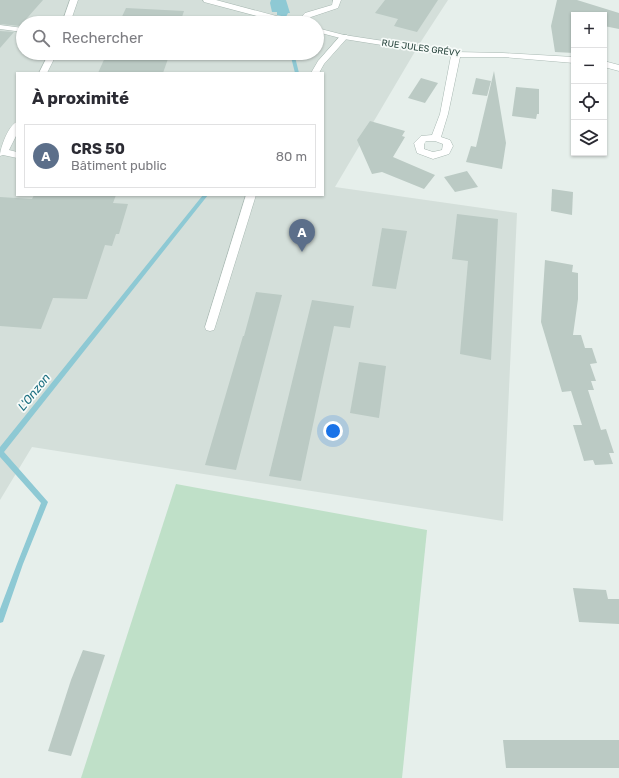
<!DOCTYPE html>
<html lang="fr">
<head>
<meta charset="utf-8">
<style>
  body { margin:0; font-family:Rubik,sans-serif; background:#f2f2f3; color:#2b2b33 }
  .controls { position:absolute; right:12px; top:12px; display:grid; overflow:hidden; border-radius:0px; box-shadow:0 1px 3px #0004 }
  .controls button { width:36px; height:36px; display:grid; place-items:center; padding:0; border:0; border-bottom:1px solid #e1e1e2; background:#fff; color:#2b2b33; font:20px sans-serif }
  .you { position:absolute; left:333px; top:431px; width:14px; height:14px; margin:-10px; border:3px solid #fff; border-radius:50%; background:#1a73e8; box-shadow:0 0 0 6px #1a73e833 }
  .badge { display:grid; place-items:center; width:26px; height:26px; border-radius:50%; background:#855347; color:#fff; font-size:13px; font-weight:700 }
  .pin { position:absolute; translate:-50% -33px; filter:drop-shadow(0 1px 2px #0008) }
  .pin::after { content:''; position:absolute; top:21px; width:14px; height:12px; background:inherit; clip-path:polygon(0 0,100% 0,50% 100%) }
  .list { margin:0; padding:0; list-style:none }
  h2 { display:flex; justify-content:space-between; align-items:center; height:52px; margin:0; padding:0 16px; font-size:17px }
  h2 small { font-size:13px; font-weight:400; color:#7c7c81 }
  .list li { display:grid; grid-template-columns:26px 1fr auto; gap:12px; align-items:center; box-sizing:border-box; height:64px; margin:0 8px 8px; padding:0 8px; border:1px solid #e1e1e2; border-radius:0px }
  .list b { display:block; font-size:15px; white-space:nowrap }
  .list p { margin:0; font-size:13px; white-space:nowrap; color:#7c7c81 }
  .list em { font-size:13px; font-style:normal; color:#7c7c81 }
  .icon { flex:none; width:22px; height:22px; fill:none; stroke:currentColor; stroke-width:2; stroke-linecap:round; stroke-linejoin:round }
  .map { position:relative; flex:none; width:619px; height:778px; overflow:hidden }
  .search { position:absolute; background:#fff; box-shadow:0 1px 3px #0004; left:16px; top:16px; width:308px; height:44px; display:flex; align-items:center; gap:10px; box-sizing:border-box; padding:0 14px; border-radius:22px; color:#7c7c81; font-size:15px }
  .panel { position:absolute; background:#fff; box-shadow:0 1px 3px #0004; left:16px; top:72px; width:308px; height:124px; border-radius:0px }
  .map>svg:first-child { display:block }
  .built { fill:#d4dfda; fill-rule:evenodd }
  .green { fill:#bfe0c8 }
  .water { fill:#8ec9d4 }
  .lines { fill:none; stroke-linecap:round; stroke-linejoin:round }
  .stream { fill:#8ec9d4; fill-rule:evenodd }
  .building { fill:#bbcac4 }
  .lane-casing { stroke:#a8b8b2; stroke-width:1 }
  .street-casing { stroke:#a8b8b2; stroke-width:1 }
  .lane { fill:#fff; fill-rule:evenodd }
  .street { fill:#fff; fill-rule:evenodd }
  .labels { text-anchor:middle; stroke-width:3.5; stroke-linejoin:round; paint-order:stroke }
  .far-street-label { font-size:9px; fill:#24423a; stroke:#f7fbf9 }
  .water-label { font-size:12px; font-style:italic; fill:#1c6f80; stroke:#f7fbf9 }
</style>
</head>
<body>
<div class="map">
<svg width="619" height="778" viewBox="0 0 619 778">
  <rect width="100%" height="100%" fill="#e6efeb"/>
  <path class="built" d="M0,0H448L420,43L335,187L517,213L503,521L32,447L0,500ZM23,23H317V53H23ZM17,73H323V195H17Z"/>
  <path class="green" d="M176,484L427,530L402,778H81Z"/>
  <path class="water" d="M271,0H286L290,13H288L286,17L277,15V12H272L270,3Z"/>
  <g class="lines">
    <g class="stream">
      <path d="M290,53H294L299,73H295Z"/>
      <path d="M203,195H208L4,452L48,502L23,564L4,619L3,622L0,623V609L17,564L41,503L0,457V447Z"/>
    </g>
  </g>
  <g class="building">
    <path d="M0,0H43L20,26L0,24Z"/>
    <path d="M385,0H438L417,32L394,26L398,19L375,13Z"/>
    <path d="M557,0H577L619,13V29L604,26V15H574V53L555,52L551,26Z"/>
    <path d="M126,8L184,11L180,23H119Z"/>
    <path d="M0,31L14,32L0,48Z"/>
    <path d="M107,53H170L163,73H98Z"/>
    <path d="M494,71L506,143L502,169L466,162L471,146L476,147Z"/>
    <path d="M421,78L438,83L425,103L408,98Z"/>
    <path d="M476,78L491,81L487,96L472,94Z"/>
    <path d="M516,87L539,89V114H537L536,119L512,116Z"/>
    <path d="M370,121L405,131L402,136L405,137L393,157L435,175L424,189L382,172L372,174L357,140Z"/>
    <path d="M467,171L478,187L455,192L444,177Z"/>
    <path d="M552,189L573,192L572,215L551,211Z"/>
    <path d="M34,195H116L113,203L128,204L119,234H116L112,246L105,245L87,299L53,298L41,329L0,326V197L32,199Z"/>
    <path d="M457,214L498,219L491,360L460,354L468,261L452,259Z"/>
    <path d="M382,228L407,231L396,289L372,286Z"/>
    <path d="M545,260L573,265L572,272L578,273V299L573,335H581L585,348H592L597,363L590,364L596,381H591L594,390H588L601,430L606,429L614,453H609L613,464L595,465L593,460L584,461L573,425H582L571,391L562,392L541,322Z"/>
    <path d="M256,292L282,295L236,470L205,465L243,336H244Z"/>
    <path d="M312,300L354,306L350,328L334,326L301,481L269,476Z"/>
    <path d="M359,362L386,366L379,418L350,413Z"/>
    <path d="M573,588L606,590L608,599H619V624L579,622Z"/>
    <path d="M83,650L105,655L71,756L48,751L71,680Z"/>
    <path d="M503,740H619V768H506Z"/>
  </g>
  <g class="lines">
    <defs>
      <g id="lane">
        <path d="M333,0H341L338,8L311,17L304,23H296L305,13L332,5Z"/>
        <path d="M341,35H347L348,37L324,64L319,73H311L318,61Z"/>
        <path d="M246,195H256L215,327L214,330L210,331L206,330L205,327Z"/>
      </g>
      <g id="street">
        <path d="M70,0H78L70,23H62Z"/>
        <path d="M203,0H216L295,21L296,23H283L204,2Z"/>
        <path d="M0,25L23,28V32L0,29Z"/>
        <path d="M317,28L344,35L456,52L503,53L574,57V63L503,57H460L448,114L441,137L450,140L453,146L449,154L433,159L417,153L414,143L421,136L432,135L440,114L451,56L344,39L317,32ZM426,141H435L443,144L442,150L433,152L424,149V144Z"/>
        <path d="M49,53H57L47,73H39Z"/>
        <path d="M604,61L619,65V71L604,67Z"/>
        <path d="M17,122V134L9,150L17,152V158L3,155L0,156C0,148 9,124 17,122Z"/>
      </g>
    </defs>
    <use href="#lane" class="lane-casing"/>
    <use href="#street" class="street-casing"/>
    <use href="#lane" class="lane"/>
    <use href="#street" class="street"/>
  </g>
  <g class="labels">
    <g class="far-street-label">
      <text transform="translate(421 48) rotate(8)" y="3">RUE JULES GRÉVY</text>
    </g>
    <g class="water-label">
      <text transform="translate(34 392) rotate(-51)" y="4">L'Onzon</text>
    </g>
  </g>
</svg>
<div class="controls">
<button>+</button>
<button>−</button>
<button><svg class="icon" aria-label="locate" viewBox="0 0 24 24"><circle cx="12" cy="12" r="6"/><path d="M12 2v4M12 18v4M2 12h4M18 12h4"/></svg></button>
<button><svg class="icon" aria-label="layers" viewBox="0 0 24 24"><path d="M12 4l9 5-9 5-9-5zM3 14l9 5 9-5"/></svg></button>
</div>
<div class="you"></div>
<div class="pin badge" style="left:302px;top:252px;background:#5c6f8a">A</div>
<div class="search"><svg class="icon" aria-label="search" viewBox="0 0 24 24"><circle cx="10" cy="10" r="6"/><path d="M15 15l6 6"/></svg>Rechercher</div>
<section class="panel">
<h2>À proximité<small></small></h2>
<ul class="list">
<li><span class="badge" style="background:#5c6f8a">A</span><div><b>CRS 50</b><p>Bâtiment public</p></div><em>80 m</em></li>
</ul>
</section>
</div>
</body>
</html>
